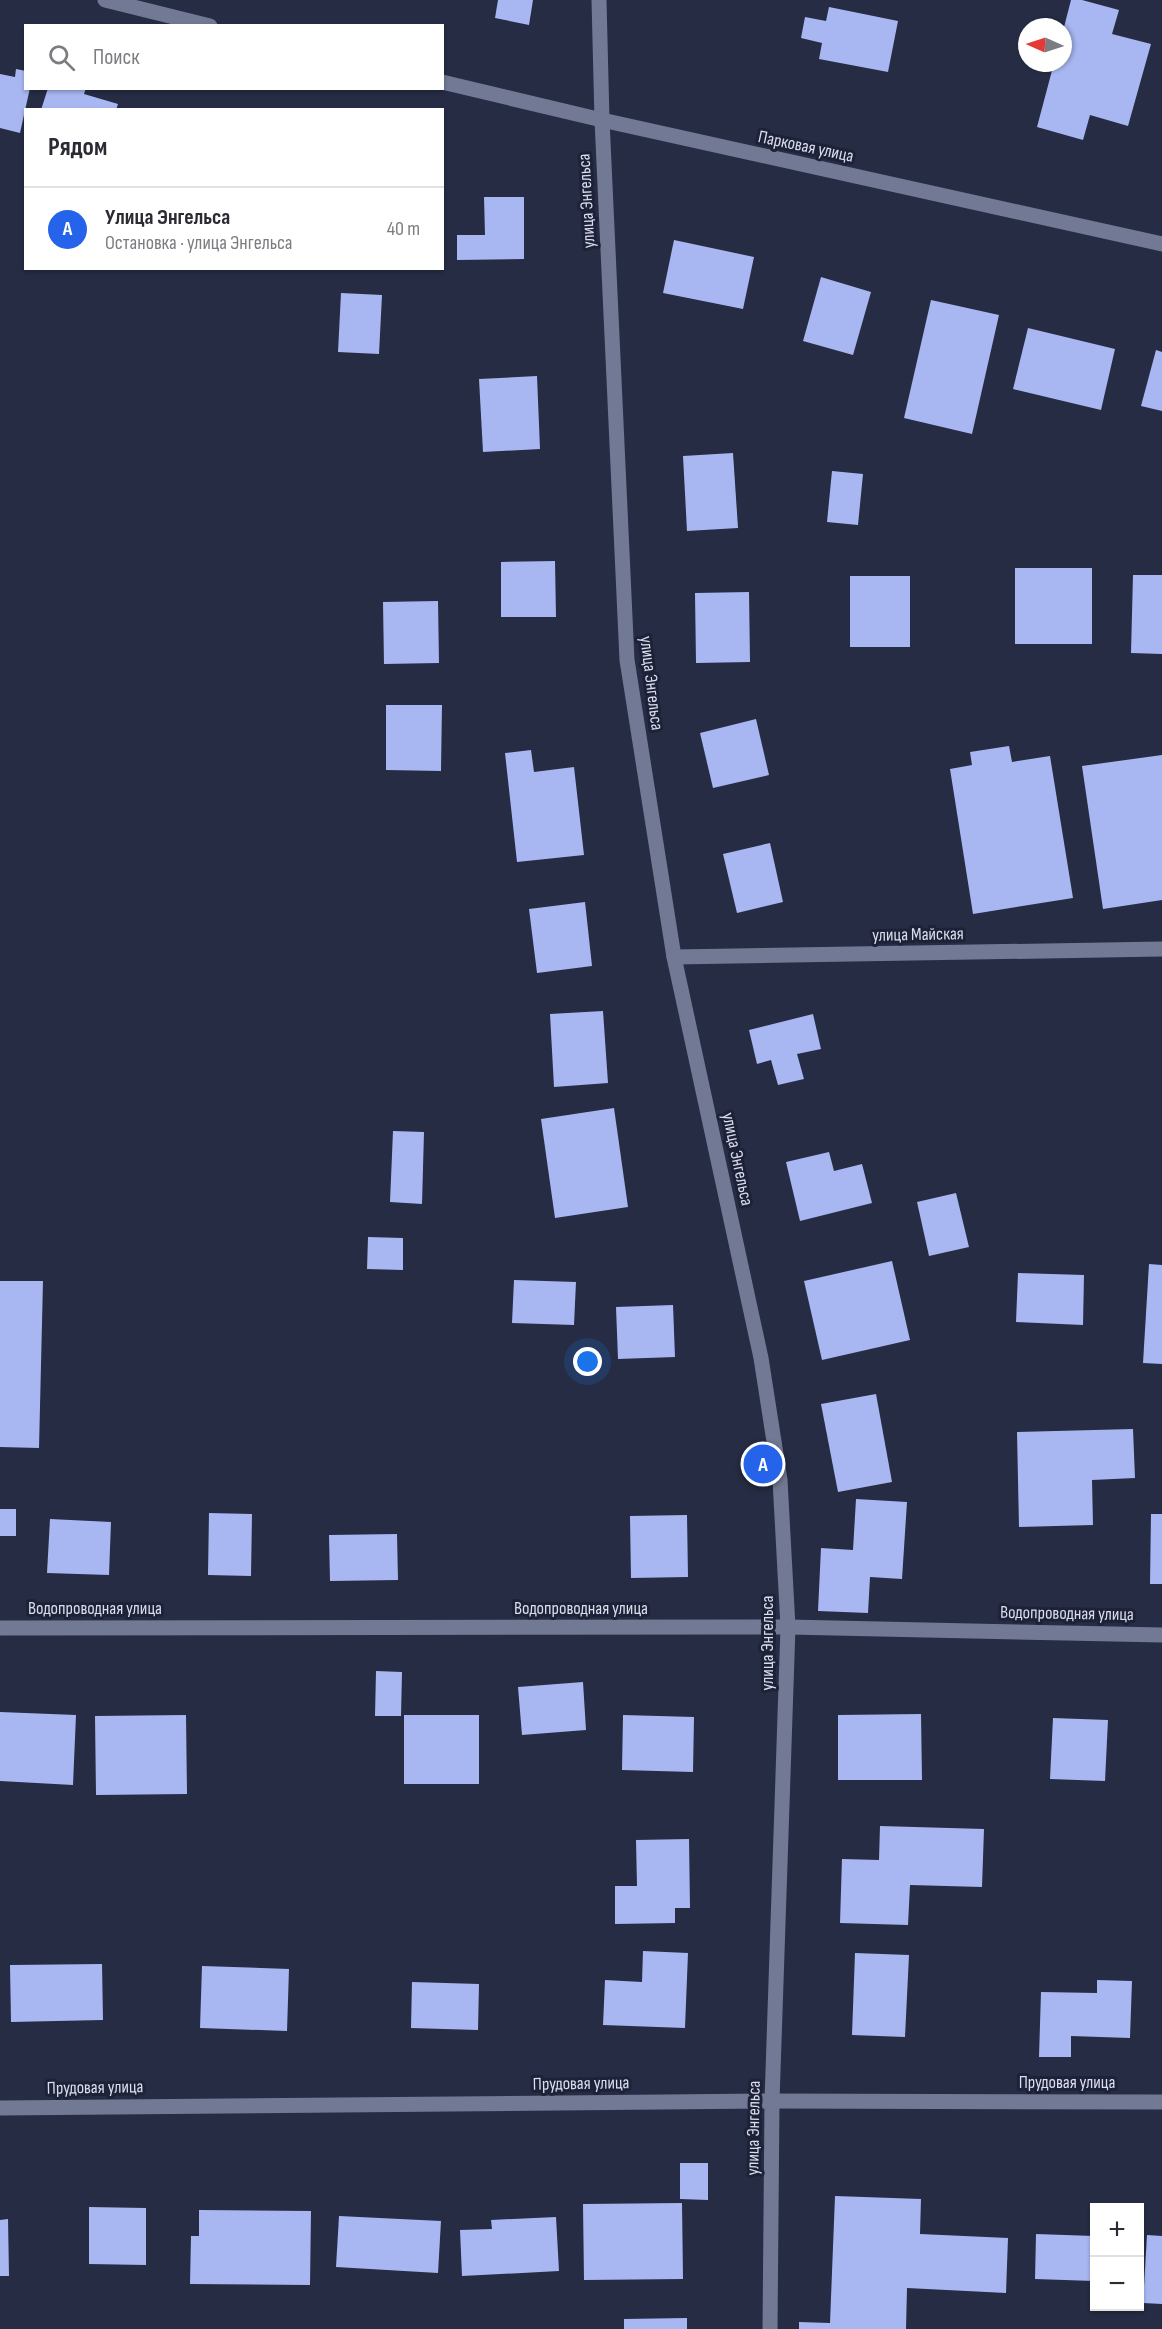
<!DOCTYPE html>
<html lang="ru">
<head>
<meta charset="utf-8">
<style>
  body { margin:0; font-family:"Sofia Sans Condensed",sans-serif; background:#f2f2f3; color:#2b2b33 }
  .controls { position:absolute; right:18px; bottom:18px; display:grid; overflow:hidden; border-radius:0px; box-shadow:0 2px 4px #0004 }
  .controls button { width:54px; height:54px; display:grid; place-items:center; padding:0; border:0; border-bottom:2px solid #e1e1e2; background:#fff; color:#2b2b33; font:30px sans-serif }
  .compass { position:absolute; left:1018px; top:18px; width:54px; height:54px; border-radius:50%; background:#fff; box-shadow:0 2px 4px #0004; rotate:273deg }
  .you { position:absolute; left:588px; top:1362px; width:21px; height:21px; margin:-15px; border:4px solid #fff; border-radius:50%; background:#1a73e8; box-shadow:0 0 0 9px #1a73e833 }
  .badge { display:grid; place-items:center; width:39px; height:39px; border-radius:50%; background:#2563eb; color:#fff; font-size:20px; font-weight:700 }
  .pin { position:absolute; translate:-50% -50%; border:3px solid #fff; box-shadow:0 2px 6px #0006 }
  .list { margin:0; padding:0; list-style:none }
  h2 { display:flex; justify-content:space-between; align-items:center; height:78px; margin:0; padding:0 24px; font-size:26px }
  h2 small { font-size:20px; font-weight:400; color:#7c7c81 }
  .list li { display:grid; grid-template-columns:39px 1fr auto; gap:18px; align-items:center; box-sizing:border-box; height:84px; padding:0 24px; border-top:2px solid #e1e1e2 }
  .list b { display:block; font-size:22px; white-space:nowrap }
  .list p { margin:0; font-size:20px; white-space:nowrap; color:#7c7c81 }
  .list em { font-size:20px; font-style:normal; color:#7c7c81 }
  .icon { flex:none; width:33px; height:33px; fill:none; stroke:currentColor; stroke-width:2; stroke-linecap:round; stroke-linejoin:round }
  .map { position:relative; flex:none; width:1162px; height:2329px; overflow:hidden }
  .search { position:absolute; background:#fff; box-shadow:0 2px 4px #0004; left:24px; top:24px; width:420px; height:66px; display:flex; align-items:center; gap:15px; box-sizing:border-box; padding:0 21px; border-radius:0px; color:#7c7c81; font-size:22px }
  .panel { position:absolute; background:#fff; box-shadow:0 2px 4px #0004; left:24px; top:108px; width:420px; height:162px; border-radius:0px }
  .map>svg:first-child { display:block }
  .building { fill:#a8b7f2 }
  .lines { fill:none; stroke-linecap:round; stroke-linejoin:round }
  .minor { stroke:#727994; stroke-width:15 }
  .labels { text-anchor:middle; stroke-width:6; stroke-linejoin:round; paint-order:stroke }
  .street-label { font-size:18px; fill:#d9dded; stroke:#1d2238 }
</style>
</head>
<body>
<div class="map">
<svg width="1162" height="2329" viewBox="0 0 1162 2329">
  <rect width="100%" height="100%" fill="#262c43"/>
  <g class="building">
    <path d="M498,0H533L529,25L495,18Z"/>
    <path d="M1071,0H1082L1119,10L1112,34L1151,44L1128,126L1090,115L1083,140L1037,127L1054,63H1063V31Z"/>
    <path d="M829,7L898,21L888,72L819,59L822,43L801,38L805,17L826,21Z"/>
    <path d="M16,69L26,71V88H30L20,133L0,128V74L15,77Z"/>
    <path d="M48,88H86L84,94L118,104L116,110H41Z"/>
    <path d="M484,197H524V259L457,260V235H485Z"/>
    <path d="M674,240L754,257L743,309L663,293Z"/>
    <path d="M821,277L871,292L853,355L803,341Z"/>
    <path d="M341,293L382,295L379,354L338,352Z"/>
    <path d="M931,300L999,315L972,434L904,418Z"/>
    <path d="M1028,328L1115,349L1101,410L1013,389Z"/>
    <path d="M1156,350L1162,352V411L1141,406Z"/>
    <path d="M537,376L540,449L483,452L479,379Z"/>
    <path d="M733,453L738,528L687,531L683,456Z"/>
    <path d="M832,471L863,474L858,525L827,522Z"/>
    <path d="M555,561L556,617H501V562Z"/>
    <rect x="1015" y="568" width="77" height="76"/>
    <path d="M1133,575H1162V654L1131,653Z"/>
    <rect x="850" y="576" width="60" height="71"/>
    <path d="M749,592L750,662L696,663L695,593Z"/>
    <path d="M438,601L439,663L384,664L383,602Z"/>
    <path d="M386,705H442L441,771L386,770Z"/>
    <path d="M756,719L769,775L713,788L700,733Z"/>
    <path d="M1009,746L1012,762L1050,756L1073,898L973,914L950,769L972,765L970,752Z"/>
    <path d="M531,750L534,772L574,767L584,855L517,862L505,753Z"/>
    <path d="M1162,755V900L1103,909L1082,766Z"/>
    <path d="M770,843L783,902L737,913L723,854Z"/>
    <path d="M585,902L592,966L537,973L529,909Z"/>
    <path d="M603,1011L608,1083L554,1087L550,1014Z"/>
    <path d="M813,1014L821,1049L797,1054L804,1079L778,1085L771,1060L757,1064L749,1030Z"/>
    <path d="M614,1108L628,1207L555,1218L541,1119Z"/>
    <path d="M393,1131L424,1132L422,1204L390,1202Z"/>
    <path d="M829,1152L834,1171L862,1164L872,1203L800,1221L786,1162Z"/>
    <path d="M956,1193L969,1247L929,1256L917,1202Z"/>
    <path d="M368,1237L403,1238V1270L367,1269Z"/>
    <path d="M892,1261L910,1340L822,1360L804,1281Z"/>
    <path d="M1149,1264L1162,1265V1364L1143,1363Z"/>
    <path d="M1018,1273L1084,1275L1083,1325L1016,1322Z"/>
    <path d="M514,1280L576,1282L574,1325L512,1323Z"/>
    <path d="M0,1281H43L39,1448L0,1447Z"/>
    <path d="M673,1305L675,1357L618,1359L616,1307Z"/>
    <path d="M876,1394L892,1482L838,1492L821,1404Z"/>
    <path d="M1133,1429L1135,1478L1092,1480L1093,1525L1019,1527L1017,1432Z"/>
    <path d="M856,1499L907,1502L902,1579L870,1577L868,1613L818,1611L821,1548L853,1550Z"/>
    <rect x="0" y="1509" width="16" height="27"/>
    <path d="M209,1513L252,1514L251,1576L208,1575Z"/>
    <path d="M1151,1514H1162V1584H1150Z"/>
    <path d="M687,1515L688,1577L631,1578L630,1516Z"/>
    <path d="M50,1519L111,1522L109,1575L47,1573Z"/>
    <path d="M397,1534L398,1580L330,1581L329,1535Z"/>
    <path d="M376,1671L402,1672L401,1716H375Z"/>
    <path d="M583,1682L586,1730L522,1735L518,1687Z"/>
    <path d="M0,1712L76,1715L73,1785L0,1781Z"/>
    <path d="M921,1714L922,1780H838V1715Z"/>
    <path d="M186,1715L187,1794L96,1795L95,1716Z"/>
    <rect x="404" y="1715" width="75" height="69"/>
    <path d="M623,1715L694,1717L693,1772L622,1770Z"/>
    <path d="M1053,1718L1108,1720L1105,1781L1050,1779Z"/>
    <path d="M880,1826L984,1829L982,1887L910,1885L908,1925L840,1923L842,1859L879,1860Z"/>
    <path d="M689,1839L690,1908H675V1923L615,1924V1886H637L636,1840Z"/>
    <path d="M643,1951L688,1953L685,2028L603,2025L605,1980L642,1982Z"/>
    <path d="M855,1953L909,1955L905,2037L852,2035Z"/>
    <path d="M102,1964L103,2020L11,2022L10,1965Z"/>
    <path d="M202,1966L289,1969L287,2031L200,2028Z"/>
    <path d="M1097,1980L1132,1981L1130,2038L1071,2036V2057H1039L1041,1992L1097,1993Z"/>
    <path d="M412,1982L479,1984L478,2030L411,2028Z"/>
    <path d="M680,2163H708V2200L680,2199Z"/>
    <path d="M835,2196L921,2199L920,2234L1008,2238L1006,2293L907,2288L906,2329H799V2322L830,2323Z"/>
    <path d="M682,2203L683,2279L584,2280L583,2204Z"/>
    <path d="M89,2207L146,2208V2265L89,2264Z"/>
    <path d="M199,2210L311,2211L310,2285L190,2284L191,2236H199Z"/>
    <path d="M339,2216L441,2221L438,2273L336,2267Z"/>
    <path d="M556,2217L559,2271L462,2276L460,2230L492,2229L491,2220Z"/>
    <path d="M8,2219L9,2276H0V2220Z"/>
    <path d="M1036,2234L1094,2236V2281L1035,2279Z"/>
    <path d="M1147,2235L1162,2236V2304L1143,2303Z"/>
    <path d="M687,2318V2329H624V2319Z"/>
  </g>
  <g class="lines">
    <g class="minor">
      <path d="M105,0L210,26"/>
      <path d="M599,0L602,120L627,660L674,957L761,1358L780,1480L788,1627L772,2101L770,2329"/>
      <path d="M442,82L602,120L1162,244"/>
      <path d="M674,957L1162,949"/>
      <path d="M0,1628L788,1627L1162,1635"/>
      <path d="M0,2108L772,2101L1162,2102"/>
    </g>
  </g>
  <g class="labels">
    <g class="street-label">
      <text transform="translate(806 146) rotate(12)" y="6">Парковая улица</text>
      <text transform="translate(586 201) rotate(-93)" y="6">улица Энгельса</text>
      <text transform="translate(652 683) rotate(83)" y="6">улица Энгельса</text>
      <text transform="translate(918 934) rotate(-1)" y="6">улица Майская</text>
      <text transform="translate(738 1159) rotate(78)" y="6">улица Энгельса</text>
      <text x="95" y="1614">Водопроводная улица</text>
      <text x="581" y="1614">Водопроводная улица</text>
      <text transform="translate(1067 1613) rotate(1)" y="6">Водопроводная улица</text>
      <text transform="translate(767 1643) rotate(-90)" y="6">улица Энгельса</text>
      <text x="1067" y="2088">Прудовая улица</text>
      <text transform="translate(581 2083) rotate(-1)" y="6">Прудовая улица</text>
      <text transform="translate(95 2087) rotate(-1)" y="6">Прудовая улица</text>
      <text transform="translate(753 2128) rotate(-89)" y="6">улица Энгельса</text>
    </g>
  </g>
</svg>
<div class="controls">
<button>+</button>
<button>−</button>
</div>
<svg class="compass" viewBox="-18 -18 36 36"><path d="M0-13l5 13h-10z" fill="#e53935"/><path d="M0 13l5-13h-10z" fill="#7c7c81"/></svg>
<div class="you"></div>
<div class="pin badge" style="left:763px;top:1464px">A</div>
<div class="search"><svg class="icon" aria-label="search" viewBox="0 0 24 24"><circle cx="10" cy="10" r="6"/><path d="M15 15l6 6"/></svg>Поиск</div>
<section class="panel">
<h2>Рядом<small></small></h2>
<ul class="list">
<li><span class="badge">A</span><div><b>Улица Энгельса</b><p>Остановка · улица Энгельса</p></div><em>40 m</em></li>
</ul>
</section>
</div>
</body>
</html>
